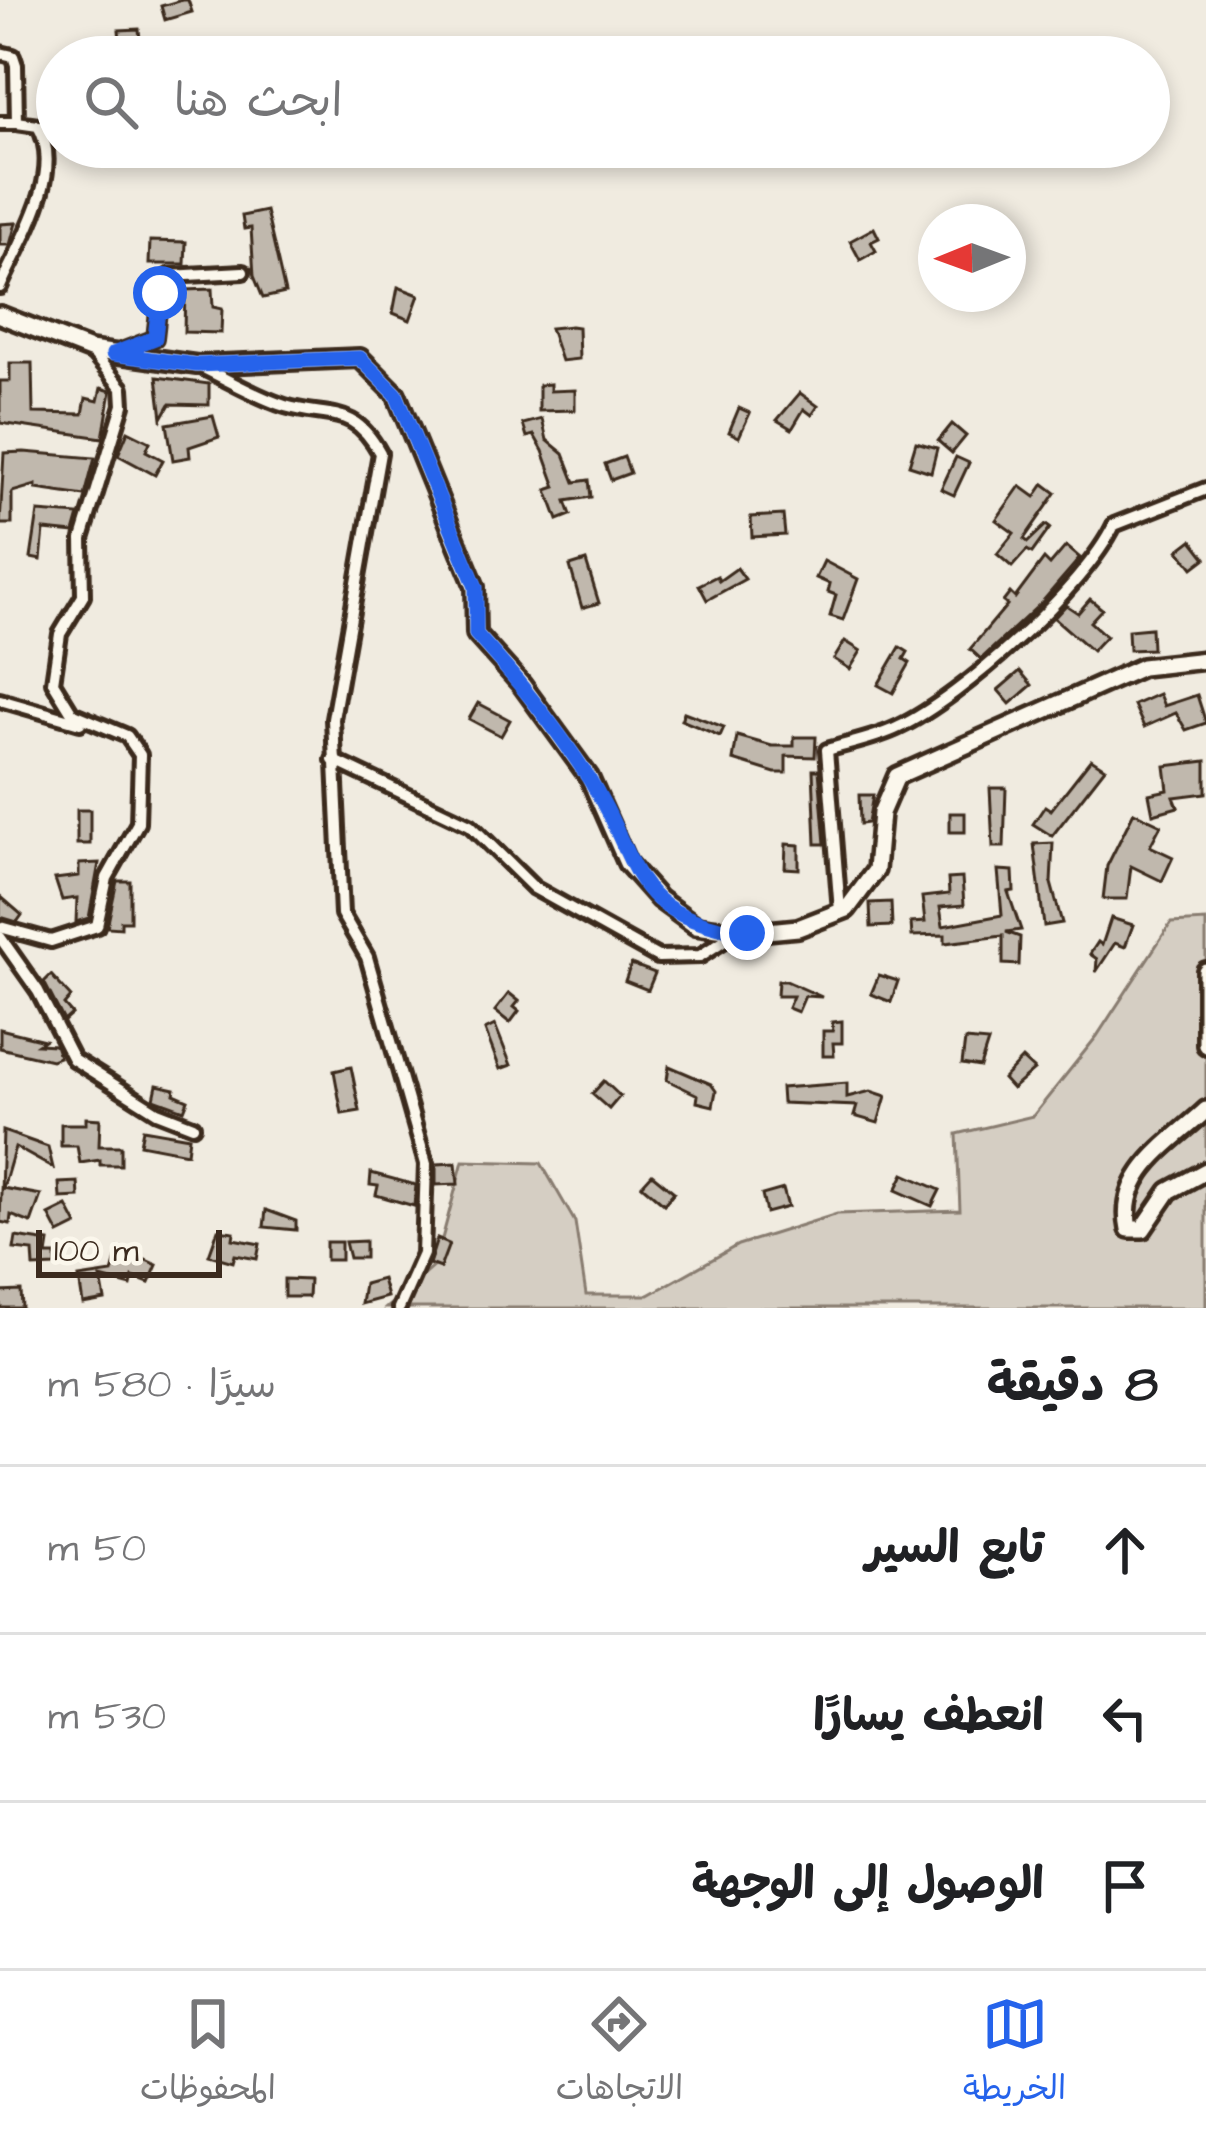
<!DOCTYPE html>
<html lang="ar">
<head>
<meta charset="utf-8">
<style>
  body { margin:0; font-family:"Architects Daughter","Playpen Sans Arabic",sans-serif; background:#f6f6f6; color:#202124; direction:rtl }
  .compass { position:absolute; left:918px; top:204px; width:108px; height:108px; border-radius:50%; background:#fff; box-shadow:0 6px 18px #0003; rotate:269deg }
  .scale { position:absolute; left:36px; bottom:30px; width:186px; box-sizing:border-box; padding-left:12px; border:6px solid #3b2a1e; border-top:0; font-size:33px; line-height:42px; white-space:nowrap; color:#3b2a1e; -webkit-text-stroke:9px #fbf7ec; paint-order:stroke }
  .stop { position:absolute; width:36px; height:36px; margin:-27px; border:9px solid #2563eb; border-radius:50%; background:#fff }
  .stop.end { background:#2563eb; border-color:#fff; box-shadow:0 3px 12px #0008 }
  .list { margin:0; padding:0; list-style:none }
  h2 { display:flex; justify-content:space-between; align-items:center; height:156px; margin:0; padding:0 48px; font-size:51px }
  h2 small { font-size:39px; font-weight:400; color:#757577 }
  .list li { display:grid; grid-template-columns:78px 1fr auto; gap:36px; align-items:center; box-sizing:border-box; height:168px; padding:0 48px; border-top:3px solid #e0e0e0 }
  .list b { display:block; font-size:45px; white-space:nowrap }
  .list em { font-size:39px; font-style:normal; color:#757577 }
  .icon { flex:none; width:66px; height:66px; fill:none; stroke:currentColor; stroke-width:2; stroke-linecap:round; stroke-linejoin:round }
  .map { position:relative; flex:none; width:1206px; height:1308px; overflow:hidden; direction:ltr }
  .search { position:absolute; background:#fff; box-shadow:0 6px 18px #0003; left:36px; right:36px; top:36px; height:132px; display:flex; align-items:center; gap:30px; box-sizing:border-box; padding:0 42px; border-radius:66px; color:#757577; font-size:45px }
  .sheet { height:660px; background:#fff }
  nav { display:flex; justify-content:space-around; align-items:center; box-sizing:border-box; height:168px; border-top:3px solid #e0e0e0; background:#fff; font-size:33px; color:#757577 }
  nav a { display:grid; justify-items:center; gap:6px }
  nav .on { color:#2563eb }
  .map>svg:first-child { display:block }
  .green { fill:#d5cec3; stroke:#887c70; stroke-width:3 }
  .building { fill:#c0b8ad; stroke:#3b2a1e; stroke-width:3 }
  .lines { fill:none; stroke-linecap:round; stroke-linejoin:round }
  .street-casing { stroke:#3b2a1e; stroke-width:20 }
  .secondary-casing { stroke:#3b2a1e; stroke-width:24 }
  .street { stroke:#fbf7ec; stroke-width:10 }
  .secondary { stroke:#fbf7ec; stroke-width:15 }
  .route { stroke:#2563eb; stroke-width:15 }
</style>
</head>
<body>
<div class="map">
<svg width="1206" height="1308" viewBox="0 0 1206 1308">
  <rect width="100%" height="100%" fill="#f0ebe0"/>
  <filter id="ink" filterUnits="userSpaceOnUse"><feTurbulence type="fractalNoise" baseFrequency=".00833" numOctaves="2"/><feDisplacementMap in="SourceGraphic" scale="24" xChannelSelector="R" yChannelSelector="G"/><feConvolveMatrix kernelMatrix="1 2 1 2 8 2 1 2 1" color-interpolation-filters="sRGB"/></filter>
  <g filter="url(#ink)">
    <path class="green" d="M1206,921V1308H386L435,1265L463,1161L541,1163L575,1222L586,1295H649L738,1245L837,1214L960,1210L957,1134L1033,1116L1097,1036L1171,923Z"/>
    <g class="building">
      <path d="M182,0H188L192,12L165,20L161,6Z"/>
      <path d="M139,29L141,50L121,51L119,30Z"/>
      <path d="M266,211L285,293L263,298L254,276L251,228L244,229L242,216Z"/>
      <path d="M16,223L10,245H0V224Z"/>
      <path d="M874,228L879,238L871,242L876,251L860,260L850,241Z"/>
      <path d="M150,241L186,242L185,264H149Z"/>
      <path d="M398,287L419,295L410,320L393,313Z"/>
      <path d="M212,289L213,307L222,309L221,333L184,332L185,290Z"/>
      <path d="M571,326L578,327L579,359L561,361L550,328Z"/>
      <path d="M10,363H32L33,413L83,414L86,398L98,401L101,388L111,391L103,438L0,423V381H10Z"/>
      <path d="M157,377L209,384V405L170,404L162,418Z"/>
      <path d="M550,384V391L575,390V410L539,411V385Z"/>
      <path d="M800,393L818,406L812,415L804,409L792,429L777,420Z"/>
      <path d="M739,408L750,413L739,437L729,432Z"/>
      <path d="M213,416L219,437L189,447L190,457L173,460L167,424Z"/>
      <path d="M542,419L547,440L564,454L575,482L589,480L591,497L566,501L571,515L558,520L547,490L556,487L543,451L534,435L527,437L523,424Z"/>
      <path d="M952,424L966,436L952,453L938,441Z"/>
      <path d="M128,431L150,442L146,451L163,460L155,475L118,455Z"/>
      <path d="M916,442L937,448L931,472L909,465Z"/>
      <path d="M24,452L95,458L85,496L36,489V485L12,492V524H0L4,453Z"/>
      <path d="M624,457L630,473L611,480L605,464Z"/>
      <path d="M956,457L969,463L954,495L941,489Z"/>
      <path d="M1044,484L1056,493L1024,539L1028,542L1046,525L1050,528L1032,553L1027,550L1012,567L997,554L1014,533L996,520L1020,486L1035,497Z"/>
      <path d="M38,512L79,515L74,533L44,530L41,560L31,558Z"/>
      <path d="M783,515L785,535L752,537L751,517Z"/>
      <path d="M1192,540L1206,558L1193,568L1179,550Z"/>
      <path d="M1066,546L1080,558L1042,602L981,659L970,649L1007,605L1003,602L1010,593L1015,598L1044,559L1050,565Z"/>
      <path d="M586,561L599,603L582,608L570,566Z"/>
      <path d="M824,561L858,579L843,620L830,616L836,595L828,592L830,584L816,578Z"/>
      <path d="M737,568L745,579L707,600L699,585L717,576L719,581Z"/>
      <path d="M1090,599L1102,609L1090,622L1106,636L1092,651L1054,618L1066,605L1078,613Z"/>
      <path d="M1151,628L1152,649L1129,650L1128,630Z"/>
      <path d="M845,641L861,651L850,669L834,659Z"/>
      <path d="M900,647L908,652L904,659L910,663L893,693L878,685Z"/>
      <path d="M1020,671L1032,685L1010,704L998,690Z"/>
      <path d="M1159,694L1164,706L1197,695L1206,723L1186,730L1176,713L1144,727L1134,705Z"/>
      <path d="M478,703L510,720L501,736L469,719Z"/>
      <path d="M684,712L724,727L720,736L681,720Z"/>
      <path d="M737,736L772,746H794V737H816L815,757L786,756V773H775L733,760Z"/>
      <path d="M1091,759L1105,768L1052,836L1033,824L1045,806L1051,810Z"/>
      <path d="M1206,761V793L1174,797L1178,807L1153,814L1149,794L1168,790L1165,766Z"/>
      <path d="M813,770H819L825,844H816Z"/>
      <path d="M990,788H1006L1004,847H993Z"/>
      <path d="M859,795H873L868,823L860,824Z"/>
      <rect x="77" y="810" width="13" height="34"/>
      <path d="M1134,812L1161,825L1150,846L1173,857L1162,881L1131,866L1127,899H1103L1107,866Z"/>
      <rect x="950" y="813" width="15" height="19"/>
      <path d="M1053,843L1051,883L1062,923L1044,926L1034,844Z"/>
      <path d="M786,844L799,845V869L785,868Z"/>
      <path d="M99,863L89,918L76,922L77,898L62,900L55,879L79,876V864Z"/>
      <path d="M998,870L1013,871L1014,891L1008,892L1021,930L1006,932L1020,937L1019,965L1003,964V936L945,943V935L912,936L911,923L925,922L922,897L949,894L948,879L962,878L964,905L940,907L943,926L1002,915Z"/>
      <path d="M117,881H130V921H121V928L107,927Z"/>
      <path d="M0,896L22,915L17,922L0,917Z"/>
      <path d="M891,902L892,926L871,927L870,903Z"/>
      <path d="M1111,918L1133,925L1125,947L1115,943L1096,972L1097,959L1090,954L1098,942L1102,945Z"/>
      <path d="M631,964L655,973L648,990L625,981Z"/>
      <path d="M51,975L71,997L64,1005L72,1014L64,1021L44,982Z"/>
      <path d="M879,975L898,981L891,1002L871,994Z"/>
      <path d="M778,981H786L822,997L805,996L798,1012L788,1008L793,996H777Z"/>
      <path d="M509,993L519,1001L514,1007L519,1011L510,1023L495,1011Z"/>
      <path d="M842,1021V1043H833L834,1056H823V1031H833L832,1022Z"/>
      <path d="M495,1025L511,1065L500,1069L485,1030Z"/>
      <path d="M0,1029L44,1040L38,1044L55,1045L59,1057L51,1060L0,1048Z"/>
      <path d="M965,1040L988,1042L980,1067L962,1064Z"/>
      <path d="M1022,1059L1034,1070L1012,1089L1003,1079Z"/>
      <path d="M669,1066L711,1084L716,1091L713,1106L697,1102L698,1095L667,1080Z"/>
      <path d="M351,1067L360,1111L342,1114L334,1071Z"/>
      <path d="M604,1081L620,1096L609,1109L592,1094Z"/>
      <path d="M847,1083V1097L871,1091L886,1096L878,1123L854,1116L857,1106L782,1103L781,1088Z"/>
      <path d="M157,1085L175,1089L174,1094L188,1100L184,1110L154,1099Z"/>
      <path d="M86,1118L100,1119L99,1146H121V1165H100V1160L80,1163L77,1146H61V1124H86Z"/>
      <path d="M143,1129L189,1137L187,1153L140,1144Z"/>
      <path d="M3,1131L48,1147L53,1168L15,1147L3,1188L41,1195L31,1223L11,1215L10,1224L0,1222Z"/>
      <path d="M456,1163L458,1184L436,1185V1164Z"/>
      <path d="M371,1173L416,1185L414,1206L376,1195L378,1186L370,1185Z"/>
      <path d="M652,1174L674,1192L664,1204L642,1185Z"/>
      <path d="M904,1174L940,1190L932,1206L896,1190Z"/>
      <path d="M78,1182L79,1197L60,1198L59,1183Z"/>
      <path d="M783,1189L788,1207L766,1213L762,1195Z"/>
      <path d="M67,1206L77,1225L59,1234L49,1215Z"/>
      <path d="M266,1210L296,1221V1230L264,1227Z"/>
      <path d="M218,1230L234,1232L233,1239L260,1244L257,1259L235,1255L233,1262L209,1255Z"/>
      <path d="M16,1237L49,1242L47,1255H56V1266L34,1267L33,1251L14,1249Z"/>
      <path d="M437,1239L449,1244L440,1268L429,1264Z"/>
      <path d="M365,1241V1258H349L345,1242Z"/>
      <rect x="326" y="1242" width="15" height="18"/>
      <path d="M119,1248L157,1265L149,1283L133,1277L131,1286L101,1278L105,1300L83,1304L79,1278L112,1273Z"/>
      <path d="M284,1279L309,1280L308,1297H284Z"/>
      <path d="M382,1279L387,1297L361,1304L364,1284Z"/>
      <path d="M21,1291L22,1308H0V1292Z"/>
    </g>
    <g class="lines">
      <defs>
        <g id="street">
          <path d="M0,53L13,56L16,65L17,123H0"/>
          <path d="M0,287C19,243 66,173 38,126L17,123"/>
          <path d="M116,353L155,338L160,293L169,276L243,272"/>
          <path d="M199,366C227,379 256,397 285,406C330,419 353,404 380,453L333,719L342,914L367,957L426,1164L423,1254L399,1308"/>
          <path d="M0,700L80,723"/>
          <path d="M333,760L470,825L534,888L658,957L700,956L737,932"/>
          <path d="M840,911L827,750C850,743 877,738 899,727C962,697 1084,588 1114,525L1206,489"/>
          <path d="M0,927L51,941L97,926L107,878L138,823L140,755L127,736L72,713L53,682L60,634L83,596L82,539L123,405L122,388L90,350"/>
          <path d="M0,937L38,991L73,1059L157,1112L193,1126"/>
        </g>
        <g id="secondary">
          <path d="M0,315L90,350L197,365L360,358L396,394L475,587L476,634L522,685L589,777L627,863L659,899L696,926L747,933L798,928L847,909L876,870L881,813L897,776L1142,667L1206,660"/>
          <path d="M1206,971V1045"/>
          <path d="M1206,1110C1171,1143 1117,1173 1129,1229H1143L1169,1191L1206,1171"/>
        </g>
      </defs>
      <use href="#street" class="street-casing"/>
      <use href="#secondary" class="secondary-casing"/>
      <use href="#street" class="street"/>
      <use href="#secondary" class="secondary"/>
    </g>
  </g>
  <g class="lines" filter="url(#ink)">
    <path class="route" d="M160,293L155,338L113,354L197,365L360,358L396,394L476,587V634C516,678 554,724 586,774C643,859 621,915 747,933"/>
  </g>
</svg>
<svg class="compass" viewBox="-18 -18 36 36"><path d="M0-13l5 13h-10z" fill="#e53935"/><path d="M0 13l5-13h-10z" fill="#757577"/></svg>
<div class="scale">100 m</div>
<div class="stop" style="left:160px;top:293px"></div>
<div class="stop end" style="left:747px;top:933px"></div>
<div class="search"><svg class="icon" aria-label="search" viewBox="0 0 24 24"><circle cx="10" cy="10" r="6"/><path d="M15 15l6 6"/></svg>ابحث هنا</div>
</div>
<section class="sheet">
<h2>8 دقيقة<small>سيرًا · 580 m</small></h2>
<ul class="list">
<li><svg class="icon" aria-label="ahead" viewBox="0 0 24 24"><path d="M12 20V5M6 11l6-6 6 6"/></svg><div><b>تابع السير</b></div><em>50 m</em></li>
<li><svg class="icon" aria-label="left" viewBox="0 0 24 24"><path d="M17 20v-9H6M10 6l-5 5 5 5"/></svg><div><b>انعطف يسارًا</b></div><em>530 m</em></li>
<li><svg class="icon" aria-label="arrive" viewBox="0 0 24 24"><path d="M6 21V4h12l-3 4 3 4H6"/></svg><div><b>الوصول إلى الوجهة</b></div></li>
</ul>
</section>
<nav>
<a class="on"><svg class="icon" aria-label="map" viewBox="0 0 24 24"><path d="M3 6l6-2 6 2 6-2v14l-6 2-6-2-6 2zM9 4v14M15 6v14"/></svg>الخريطة</a>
<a><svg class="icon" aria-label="directions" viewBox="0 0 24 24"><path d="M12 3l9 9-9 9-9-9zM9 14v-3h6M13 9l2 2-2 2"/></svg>الاتجاهات</a>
<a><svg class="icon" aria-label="saved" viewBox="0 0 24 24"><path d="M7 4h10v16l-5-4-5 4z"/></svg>المحفوظات</a>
</nav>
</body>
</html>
